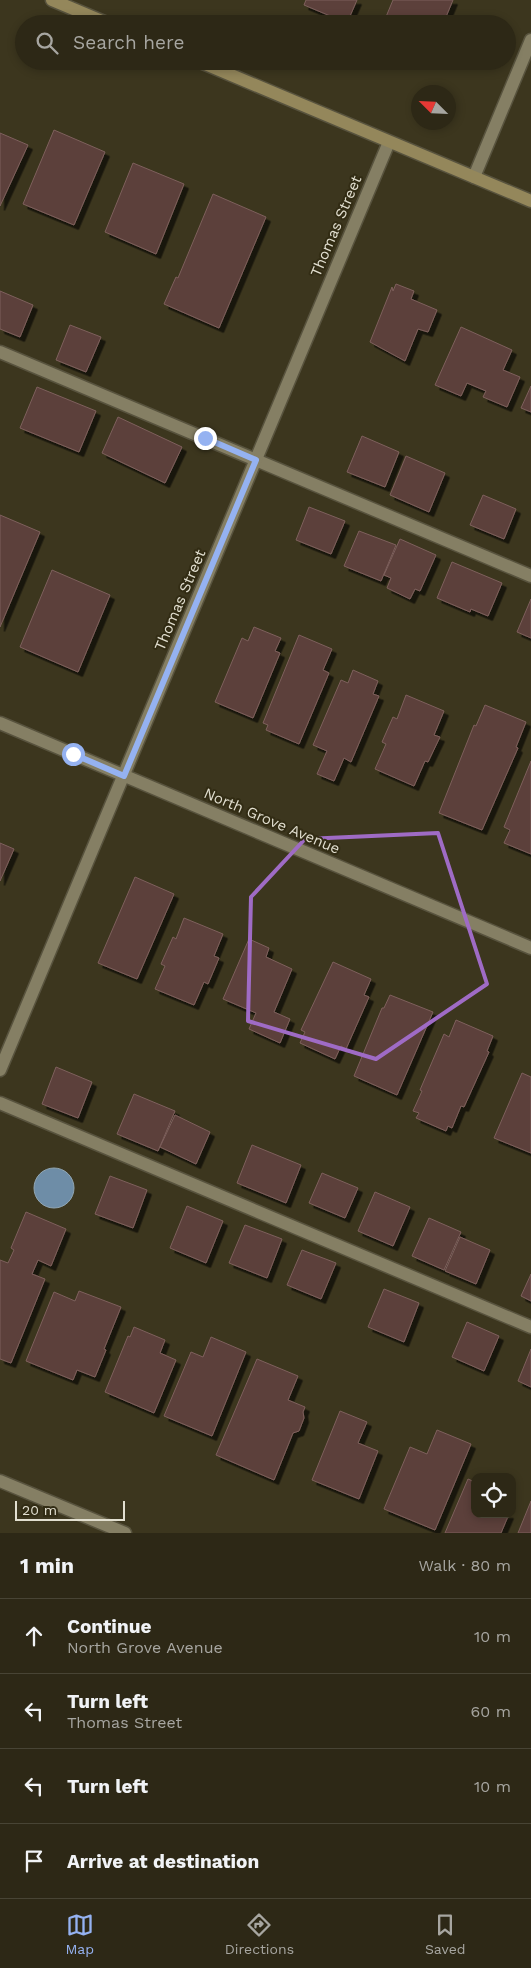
<!DOCTYPE html>
<html lang="en">
<head>
<meta charset="utf-8">
<style>
  body { margin:0; font-family:"Work Sans",sans-serif; background:#393423; color:#f1f3f6 }
  .controls { position:absolute; right:15px; bottom:15px; display:grid; overflow:hidden; border-radius:10px; box-shadow:0 2px 8px #0003 }
  .controls button { width:45px; height:45px; display:grid; place-items:center; padding:0; border:0; border-bottom:1px solid #484435; background:#2d2816; color:#f1f3f6; font:25px sans-serif }
  .compass { position:absolute; left:411px; top:85px; width:45px; height:45px; border-radius:50%; background:#2d2816; box-shadow:0 2px 8px #0003; rotate:294deg }
  .scale { position:absolute; left:15px; bottom:12px; width:110px; box-sizing:border-box; padding-left:5px; border:2px solid #e2dfd0; border-top:0; font-size:14px; line-height:18px; white-space:nowrap; color:#e2dfd0; -webkit-text-stroke:4px #322c14; paint-order:stroke }
  .stop { position:absolute; width:15px; height:15px; margin:-11px; border:4px solid #95b2f1; border-radius:50%; background:#fff }
  .stop.end { background:#95b2f1; border-color:#fff; box-shadow:0 1px 5px #0008 }
  .list { margin:0; padding:0; list-style:none }
  h2 { display:flex; justify-content:space-between; align-items:center; height:65px; margin:0; padding:0 20px; font-size:21px }
  h2 small { font-size:16px; font-weight:400; color:#a7a6a1 }
  .list li { display:grid; grid-template-columns:32px 1fr auto; gap:15px; align-items:center; box-sizing:border-box; height:75px; padding:0 20px; border-top:1px solid #484435 }
  .list b { display:block; font-size:19px; white-space:nowrap }
  .list p { margin:0; font-size:16px; white-space:nowrap; color:#a7a6a1 }
  .list em { font-size:16px; font-style:normal; color:#a7a6a1 }
  .icon { flex:none; width:28px; height:28px; fill:none; stroke:currentColor; stroke-width:2; stroke-linecap:round; stroke-linejoin:round }
  .map { position:relative; flex:none; width:531px; height:1533px; overflow:hidden }
  .search { position:absolute; background:#2d2816; box-shadow:0 2px 8px #0003; left:15px; right:15px; top:15px; height:55px; display:flex; align-items:center; gap:12px; box-sizing:border-box; padding:0 18px; border-radius:28px; color:#a7a6a1; font-size:19px }
  .sheet { height:365px; background:#2d2816 }
  nav { display:flex; justify-content:space-around; align-items:center; box-sizing:border-box; height:70px; border-top:1px solid #484435; background:#2d2816; font-size:14px; color:#a7a6a1 }
  nav a { display:grid; justify-items:center; gap:2px }
  nav .on { color:#95b2f1 }
  .map>svg:first-child { display:block }
  .water { fill:#6e8da7; stroke:#91a6b3 }
  .building { fill:#5b3f3b; stroke:#7e605c; filter:url(#shadow) }
  .lines { fill:none; stroke-linecap:round; stroke-linejoin:round }
  .lane-casing { stroke:#58533e; stroke-width:15 }
  .street-casing { stroke:#58533e; stroke-width:15 }
  .secondary-casing { stroke:#58533e; stroke-width:15 }
  .lane { stroke:#857f64; stroke-width:12 }
  .street { stroke:#857f64; stroke-width:12 }
  .secondary { stroke:#94875b; stroke-width:12 }
  .route { stroke:#95b2f1; stroke-width:6 }
  .marked { fill:none; stroke:#9f6bc5; stroke-width:4; stroke-linejoin:round }
  .labels { text-anchor:middle; stroke-width:4; stroke-linejoin:round; paint-order:stroke }
  .street-label { font-size:15px; fill:#e2dfd0; stroke:#322c14 }
</style>
</head>
<body>
<div class="map">
<svg width="531" height="1533" viewBox="0 0 531 1533">
  <defs>
    <filter id="shadow"><feDropShadow dx="4.5" dy="4.5" stdDeviation="0" flood-color="#0009"/></filter>
  </defs>
  <rect width="100%" height="100%" fill="#3c361e"/>
  <circle class="water" cx="54" cy="1188" r="20"/>
  <g class="building">
    <path d="M306,0H357L347,23L304,5Z"/>
    <path d="M393,0H453L443,24H383Z"/>
    <path d="M54,130L105,152L74,225L23,204Z"/>
    <path d="M0,133L28,145L0,206Z"/>
    <path d="M133,163L184,184L156,254L105,232Z"/>
    <path d="M213,194L266,217L219,328L164,304L176,277L178,278Z"/>
    <path d="M396,284L414,291L411,299L437,310L428,332L418,329L405,361L370,342L392,287L393,291Z"/>
    <path d="M0,291L33,305L20,337L0,329Z"/>
    <path d="M70,325L101,337L86,372L56,360Z"/>
    <path d="M461,327L512,350L503,370L520,377L507,407L483,397L486,391L467,383L461,396L435,385Z"/>
    <path d="M531,386V412L521,408Z"/>
    <path d="M37,387L96,411L79,452L20,428Z"/>
    <path d="M118,417L182,447L165,483L102,453Z"/>
    <path d="M362,436L399,452L385,487L347,472Z"/>
    <path d="M406,456L445,473L429,512L390,495Z"/>
    <path d="M483,495L516,509L504,539L470,525Z"/>
    <path d="M309,507L345,521L331,554L296,540Z"/>
    <path d="M0,515L40,532L0,627Z"/>
    <path d="M359,531L396,545L381,581L344,566Z"/>
    <path d="M400,539L436,555L420,591L415,589L410,599L387,588L391,578L384,575Z"/>
    <path d="M452,562L502,583L488,616L471,609L470,612L437,598Z"/>
    <path d="M52,570L110,595L78,672L20,647Z"/>
    <path d="M531,599V638L517,632Z"/>
    <path d="M254,627L281,638L275,651L280,653L253,718L215,702L242,638L248,641Z"/>
    <path d="M299,635L332,649L323,670L329,673L299,744L266,730L268,725L263,723Z"/>
    <path d="M353,670L378,681L373,694L379,696L351,762L344,758L334,781L317,774L327,751L313,745L341,680L348,683Z"/>
    <path d="M406,695L444,711L434,735L440,737L428,762L425,761L414,786L375,769L386,744L382,742L393,717L397,719Z"/>
    <path d="M485,705L526,722L516,747L518,748L482,830L439,813L474,725L476,726Z"/>
    <path d="M531,761V854L504,843L510,830L504,827Z"/>
    <path d="M0,843L14,849L0,881Z"/>
    <path d="M135,877L174,894L137,979L98,963Z"/>
    <path d="M184,918L223,934L214,956L219,958L208,984L204,982L194,1005L155,989L165,966L161,964L173,937L176,939Z"/>
    <path d="M249,939L269,948L266,957L292,969L274,1012L290,1019L280,1043L249,1029L256,1013L223,999Z"/>
    <path d="M333,962L371,979L364,995L369,997L346,1049L341,1046L335,1059L300,1043L305,1032L301,1030Z"/>
    <path d="M390,995L433,1012L397,1095L354,1076L382,1008H384Z"/>
    <path d="M456,1020L493,1036L487,1051L489,1052L464,1107L461,1106L452,1128L448,1126L446,1131L416,1118L419,1113L413,1111L422,1091L420,1090L444,1034L449,1037Z"/>
    <path d="M56,1067L92,1082L78,1118L42,1104Z"/>
    <path d="M522,1073L531,1077V1153L494,1138Z"/>
    <path d="M134,1094L175,1111L158,1151L117,1134Z"/>
    <path d="M175,1115L210,1132L196,1164L160,1147Z"/>
    <path d="M252,1145L301,1165L286,1203L237,1183Z"/>
    <path d="M322,1173L358,1188L345,1218L309,1203Z"/>
    <path d="M110,1176L147,1190L133,1228L95,1214Z"/>
    <path d="M375,1192L410,1207L393,1246L358,1231Z"/>
    <path d="M187,1206L223,1221L206,1263L170,1248Z"/>
    <path d="M26,1212L66,1229L51,1266L38,1260L32,1274L45,1279L11,1363L0,1359V1260L8,1263L14,1250L11,1248Z"/>
    <path d="M429,1218L461,1232L444,1270L412,1256Z"/>
    <path d="M245,1225L282,1239L267,1278L229,1263Z"/>
    <path d="M460,1237L490,1250L476,1284L445,1271Z"/>
    <path d="M302,1250L336,1263L321,1299L287,1285Z"/>
    <path d="M531,1274V1301L521,1296Z"/>
    <path d="M384,1289L419,1303L404,1342L368,1327Z"/>
    <path d="M79,1291L121,1307L104,1349L106,1350L95,1377L77,1370L73,1380L26,1361L54,1292L75,1301Z"/>
    <path d="M467,1322L499,1336L484,1371L452,1357Z"/>
    <path d="M134,1327L165,1340L160,1353L176,1360L154,1413L105,1392L128,1336L130,1337Z"/>
    <path d="M211,1337L246,1352L212,1436L164,1416L191,1352L203,1357Z"/>
    <path d="M531,1349V1387L518,1381Z"/>
    <path d="M257,1359L298,1376L288,1400L305,1407L303,1412L304,1418L299,1431L293,1433L274,1480L216,1455Z"/>
    <path d="M340,1411L367,1422L358,1443L378,1451L359,1499L312,1480Z"/>
    <path d="M437,1430L471,1444L435,1530L384,1509L410,1447L427,1454Z"/>
    <path d="M468,1479L475,1482V1514H509L501,1533H445Z"/>
    <path d="M531,1501V1533H518Z"/>
  </g>
  <g class="lines">
    <defs>
      <g id="lane">
        <path d="M0,352L531,576"/>
        <path d="M0,1103L531,1327"/>
      </g>
      <g id="street">
        <path d="M474,177L531,40"/>
        <path d="M0,723L531,948"/>
        <path d="M0,1070L389,142"/>
        <path d="M0,1481L125,1533"/>
      </g>
      <g id="secondary">
        <path d="M52,0L109,24"/>
        <path d="M198,61L531,201"/>
      </g>
    </defs>
    <use href="#lane" class="lane-casing"/>
    <use href="#street" class="street-casing"/>
    <use href="#secondary" class="secondary-casing"/>
    <use href="#lane" class="lane"/>
    <use href="#street" class="street"/>
    <use href="#secondary" class="secondary"/>
  </g>
  <g class="lines">
    <path class="route" d="M73,754L124,776L256,460L205,438"/>
  </g>
  <path class="marked" d="M438,833L487,984L376,1059L248,1021L251,897L305,839Z"/>
  <g class="labels">
    <g class="street-label">
      <text transform="translate(336 226) rotate(-67)" y="5">Thomas Street</text>
      <text transform="translate(180 600) rotate(-67)" y="5">Thomas Street</text>
      <text transform="translate(272 821) rotate(23)" y="5">North Grove Avenue</text>
    </g>
  </g>
</svg>
<div class="controls">
<button><svg class="icon" aria-label="locate" viewBox="0 0 24 24"><circle cx="12" cy="12" r="6"/><path d="M12 2v4M12 18v4M2 12h4M18 12h4"/></svg></button>
</div>
<svg class="compass" viewBox="-18 -18 36 36"><path d="M0-13l5 13h-10z" fill="#e53935"/><path d="M0 13l5-13h-10z" fill="#a7a6a1"/></svg>
<div class="scale">20 m</div>
<div class="stop" style="left:73px;top:754px"></div>
<div class="stop end" style="left:205px;top:438px"></div>
<div class="search"><svg class="icon" aria-label="search" viewBox="0 0 24 24"><circle cx="10" cy="10" r="6"/><path d="M15 15l6 6"/></svg>Search here</div>
</div>
<section class="sheet">
<h2>1 min<small>Walk · 80 m</small></h2>
<ul class="list">
<li><svg class="icon" aria-label="ahead" viewBox="0 0 24 24"><path d="M12 20V5M6 11l6-6 6 6"/></svg><div><b>Continue</b><p>North Grove Avenue</p></div><em>10 m</em></li>
<li><svg class="icon" aria-label="left" viewBox="0 0 24 24"><path d="M17 20v-9H6M10 6l-5 5 5 5"/></svg><div><b>Turn left</b><p>Thomas Street</p></div><em>60 m</em></li>
<li><svg class="icon" aria-label="left" viewBox="0 0 24 24"><path d="M17 20v-9H6M10 6l-5 5 5 5"/></svg><div><b>Turn left</b></div><em>10 m</em></li>
<li><svg class="icon" aria-label="arrive" viewBox="0 0 24 24"><path d="M6 21V4h12l-3 4 3 4H6"/></svg><div><b>Arrive at destination</b></div></li>
</ul>
</section>
<nav>
<a class="on"><svg class="icon" aria-label="map" viewBox="0 0 24 24"><path d="M3 6l6-2 6 2 6-2v14l-6 2-6-2-6 2zM9 4v14M15 6v14"/></svg>Map</a>
<a><svg class="icon" aria-label="directions" viewBox="0 0 24 24"><path d="M12 3l9 9-9 9-9-9zM9 14v-3h6M13 9l2 2-2 2"/></svg>Directions</a>
<a><svg class="icon" aria-label="saved" viewBox="0 0 24 24"><path d="M7 4h10v16l-5-4-5 4z"/></svg>Saved</a>
</nav>
</body>
</html>
